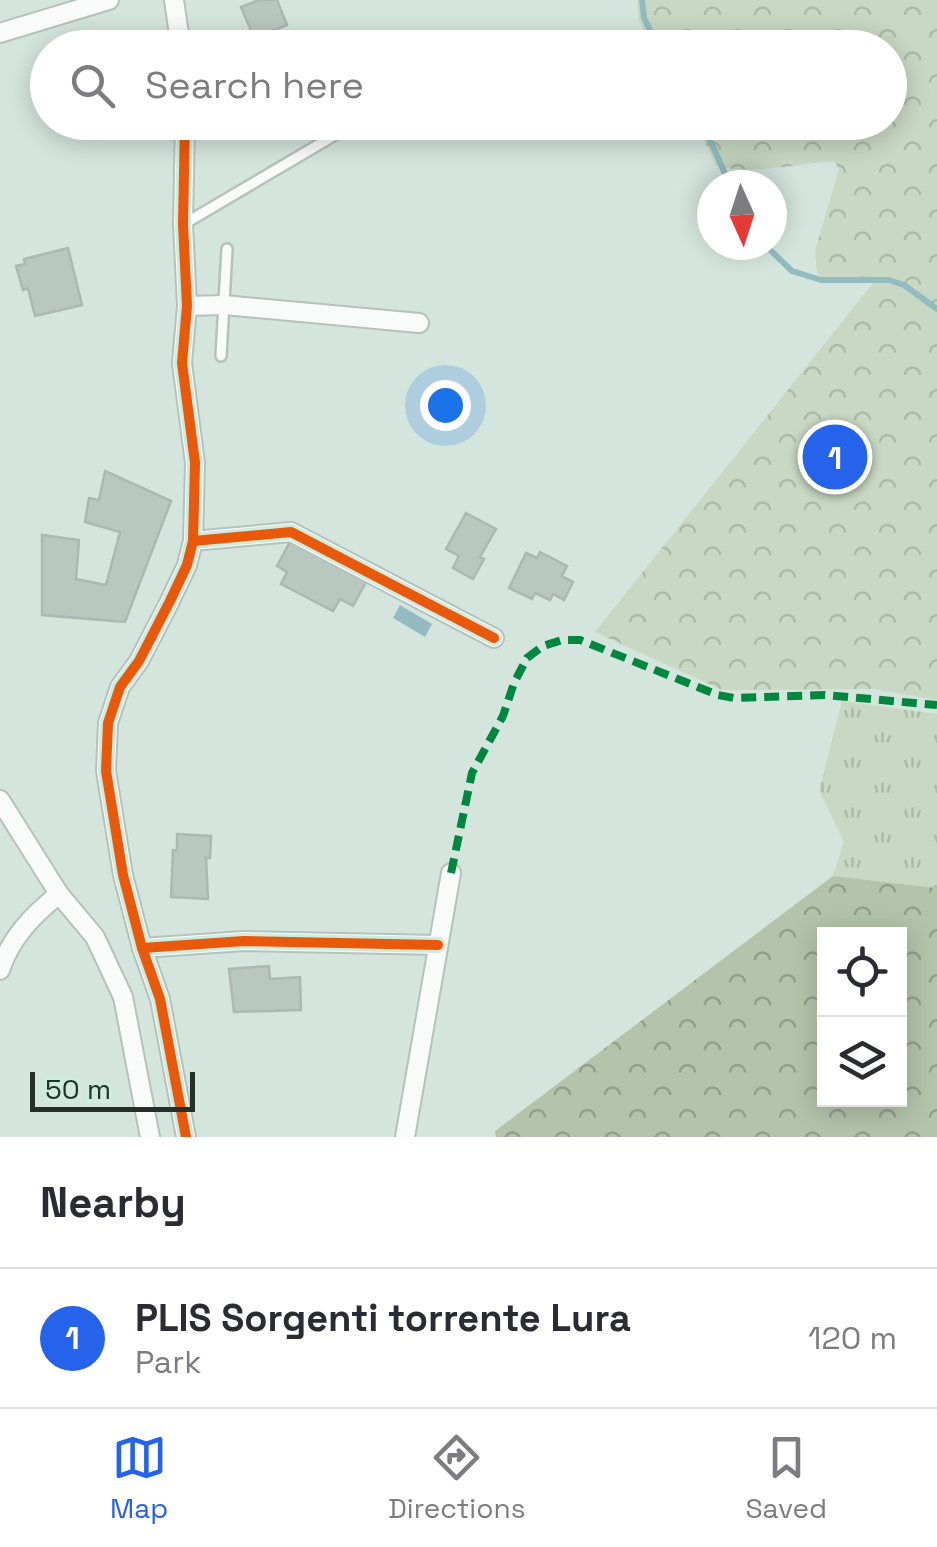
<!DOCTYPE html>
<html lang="en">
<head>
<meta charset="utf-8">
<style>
  body { margin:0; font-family:"Space Grotesk",sans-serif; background:#f7f7f7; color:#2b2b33 }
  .controls { position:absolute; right:30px; bottom:30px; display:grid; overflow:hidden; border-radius:0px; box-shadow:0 5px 25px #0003 }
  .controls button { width:90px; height:90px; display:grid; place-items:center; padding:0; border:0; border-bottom:2px solid #e1e1e2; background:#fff; color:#2b2b33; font:50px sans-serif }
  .compass { position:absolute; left:697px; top:170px; width:90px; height:90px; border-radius:50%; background:#fff; box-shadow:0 5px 25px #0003; rotate:177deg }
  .scale { position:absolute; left:30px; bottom:25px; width:165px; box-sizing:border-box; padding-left:10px; border:5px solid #25302c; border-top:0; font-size:28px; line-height:35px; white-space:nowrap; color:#25302c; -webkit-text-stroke:8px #ceebdf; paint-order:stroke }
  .you { position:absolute; left:445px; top:405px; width:35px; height:35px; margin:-25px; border:8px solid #fff; border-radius:50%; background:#1a73e8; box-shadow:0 0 0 15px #1a73e833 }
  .badge { display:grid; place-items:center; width:65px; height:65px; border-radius:50%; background:#2563eb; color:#fff; font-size:32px; font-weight:700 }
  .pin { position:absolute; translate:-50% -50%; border:5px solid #fff; box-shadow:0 2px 10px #0006 }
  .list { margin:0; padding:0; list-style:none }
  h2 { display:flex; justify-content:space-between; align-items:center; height:130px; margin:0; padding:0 40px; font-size:42px }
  h2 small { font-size:32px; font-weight:400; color:#7c7c81 }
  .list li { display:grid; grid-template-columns:65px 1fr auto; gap:30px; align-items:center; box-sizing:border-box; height:140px; padding:0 40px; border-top:2px solid #e1e1e2 }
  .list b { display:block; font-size:38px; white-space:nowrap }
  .list p { margin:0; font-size:32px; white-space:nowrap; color:#7c7c81 }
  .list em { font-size:32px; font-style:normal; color:#7c7c81 }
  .icon { flex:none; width:55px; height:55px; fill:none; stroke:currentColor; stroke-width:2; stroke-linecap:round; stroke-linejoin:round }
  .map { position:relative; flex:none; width:937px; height:1137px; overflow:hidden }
  .search { position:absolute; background:#fff; box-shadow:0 5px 25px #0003; left:30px; right:30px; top:30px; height:110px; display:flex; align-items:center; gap:25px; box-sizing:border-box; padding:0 35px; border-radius:55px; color:#7c7c81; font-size:38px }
  .sheet { height:270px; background:#fff }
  nav { display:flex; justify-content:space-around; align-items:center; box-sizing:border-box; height:140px; border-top:2px solid #e1e1e2; background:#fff; font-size:28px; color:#7c7c81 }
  nav a { display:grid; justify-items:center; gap:5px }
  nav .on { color:#2563eb }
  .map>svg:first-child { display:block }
  .grass { fill:url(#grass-tufts) }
  .forest { fill:url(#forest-crowns); fill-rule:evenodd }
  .park { fill:url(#park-crowns) }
  .water { fill:#92bcc2 }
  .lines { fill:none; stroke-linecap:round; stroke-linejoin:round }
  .stream { stroke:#92bcc2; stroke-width:6 }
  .building { fill:#b9c8be; stroke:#acb8b1; stroke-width:2.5 }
  .lane-casing { stroke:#b5c2bc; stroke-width:14 }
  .street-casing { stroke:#b5c2bc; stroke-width:22 }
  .lane { stroke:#f9fbfa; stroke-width:9 }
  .street { stroke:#f9fbfa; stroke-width:18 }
  .quiet { stroke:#00873e; stroke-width:8; stroke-dasharray:15 8; stroke-linecap:butt }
  .cycleway-casing { stroke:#ceebdf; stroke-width:16 }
  .cycleway { stroke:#e8590c; stroke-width:10 }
</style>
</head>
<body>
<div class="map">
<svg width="937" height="1137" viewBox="0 0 937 1137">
  <defs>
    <pattern id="grass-tufts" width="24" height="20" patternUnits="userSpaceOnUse" patternTransform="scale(2.5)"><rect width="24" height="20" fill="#c8d8c2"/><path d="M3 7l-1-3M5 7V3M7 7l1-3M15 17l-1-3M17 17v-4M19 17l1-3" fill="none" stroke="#acbaa7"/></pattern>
    <pattern id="forest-crowns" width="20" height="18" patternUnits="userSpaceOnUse" patternTransform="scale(2.5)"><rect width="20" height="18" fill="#b3c4ab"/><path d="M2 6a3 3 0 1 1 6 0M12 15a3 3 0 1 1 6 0" fill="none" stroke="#91a08b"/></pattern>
    <pattern id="park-crowns" width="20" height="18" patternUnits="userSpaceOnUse" patternTransform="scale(2.5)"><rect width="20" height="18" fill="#c8d8c2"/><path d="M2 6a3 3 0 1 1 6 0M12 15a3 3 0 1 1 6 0" fill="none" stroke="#acbaa7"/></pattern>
  </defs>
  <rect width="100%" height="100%" fill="#d4e5de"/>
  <path class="grass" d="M842,701L937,714V888L833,876L844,842L819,791Z"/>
  <path class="forest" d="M833,876L937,888V1137H496L495,1131ZM824,934H900V1100H824Z"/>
  <path class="park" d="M637,0H937V700L873,689L722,690L595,632L873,283H826L817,272L815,251L839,169L834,161C795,164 754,175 716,166L696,123L890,122V48L653,47L639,21Z"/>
  <path class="water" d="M400,605L432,624L425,637L393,618Z"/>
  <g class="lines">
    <g class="stream">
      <path d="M642,0L644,18L659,48"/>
      <path d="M702,122L730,185"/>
      <path d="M765,245L792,271L821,280H889L904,285L937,309"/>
    </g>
  </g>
  <g class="building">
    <path d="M259,0H277L287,25L254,38L241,7Z"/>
    <path d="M295,32L302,48H262L261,46Z"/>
    <path d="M68,248L82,305L35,316L28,288L23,290L16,266L25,264L24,259Z"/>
    <path d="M105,471L171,501L125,622L42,615V535L79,540L76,579L106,585L120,532L85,522L89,498L99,500Z"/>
    <path d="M466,513L496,529L480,557L484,559L473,579L453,568L459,556L446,549Z"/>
    <path d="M291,540L367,580L353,606L340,599L333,611L281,584L287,572L277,566Z"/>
    <path d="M540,552L567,566L562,576L573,582L564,600L553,594L550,600L535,593L532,599L509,588L526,553L537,558Z"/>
    <path d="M177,834L211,836L210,858H206L208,899L171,897L173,850L177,851Z"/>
    <path d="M269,966L270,979L300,977L301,1010L234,1012L229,969Z"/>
  </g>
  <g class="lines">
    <defs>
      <g id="lane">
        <path d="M184,224L340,132L374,122"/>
        <path d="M221,356L227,249"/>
      </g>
      <g id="street">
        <path d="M174,0L181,48"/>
        <path d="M0,33L109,0"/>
        <path d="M185,122L183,224L187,306L182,363L195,463L193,541L187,565L170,601L139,661L120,687L108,723L106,771L123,875L142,948L160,999L186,1137"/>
        <path d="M187,306L224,305L419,323"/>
        <path d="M193,541L291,532L494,638"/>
        <path d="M0,800L59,894L95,937L123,997L150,1137"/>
        <path d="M142,948L244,941L438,945"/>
        <path d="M0,970C11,937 33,915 59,894"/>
        <path d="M405,1137L451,873"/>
      </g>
    </defs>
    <use href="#lane" class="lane-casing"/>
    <use href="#street" class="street-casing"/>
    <use href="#lane" class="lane"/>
    <use href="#street" class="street"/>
    <path class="quiet" d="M451,873L472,773L503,716L514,683L527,658L543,646L562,640H580L718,695L734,698L825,695L937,705"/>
    <defs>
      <g id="cycleway">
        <path d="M185,122L183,224L187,306L182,363L195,463L193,541L187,565L170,601L139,661L120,687L108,723L106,771L123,875L142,948L160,999L186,1137"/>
        <path d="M193,541L291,532L494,638"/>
        <path d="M142,948L244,941L438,945"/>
      </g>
    </defs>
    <use href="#cycleway" class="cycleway-casing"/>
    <use href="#cycleway" class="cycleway"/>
  </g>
</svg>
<div class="controls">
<button><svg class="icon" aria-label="locate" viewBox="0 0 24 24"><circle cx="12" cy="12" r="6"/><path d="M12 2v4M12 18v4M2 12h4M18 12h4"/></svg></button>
<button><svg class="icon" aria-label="layers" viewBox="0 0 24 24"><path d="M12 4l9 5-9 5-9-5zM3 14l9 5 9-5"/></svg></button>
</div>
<svg class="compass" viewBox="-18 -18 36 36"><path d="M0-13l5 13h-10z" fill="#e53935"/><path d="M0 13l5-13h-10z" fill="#7c7c81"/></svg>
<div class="scale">50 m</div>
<div class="you"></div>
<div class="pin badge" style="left:835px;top:457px">1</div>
<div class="search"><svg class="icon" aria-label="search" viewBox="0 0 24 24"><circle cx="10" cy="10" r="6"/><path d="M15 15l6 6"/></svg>Search here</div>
</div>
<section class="sheet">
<h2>Nearby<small></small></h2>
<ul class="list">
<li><span class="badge">1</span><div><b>PLIS Sorgenti torrente Lura</b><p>Park</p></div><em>120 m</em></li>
</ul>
</section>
<nav>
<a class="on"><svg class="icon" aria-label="map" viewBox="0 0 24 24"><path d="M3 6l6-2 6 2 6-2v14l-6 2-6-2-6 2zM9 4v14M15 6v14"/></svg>Map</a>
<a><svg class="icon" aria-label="directions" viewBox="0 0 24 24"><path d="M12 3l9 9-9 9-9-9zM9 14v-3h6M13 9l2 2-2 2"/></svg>Directions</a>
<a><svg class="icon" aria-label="saved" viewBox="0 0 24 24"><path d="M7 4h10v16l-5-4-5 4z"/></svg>Saved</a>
</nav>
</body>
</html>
